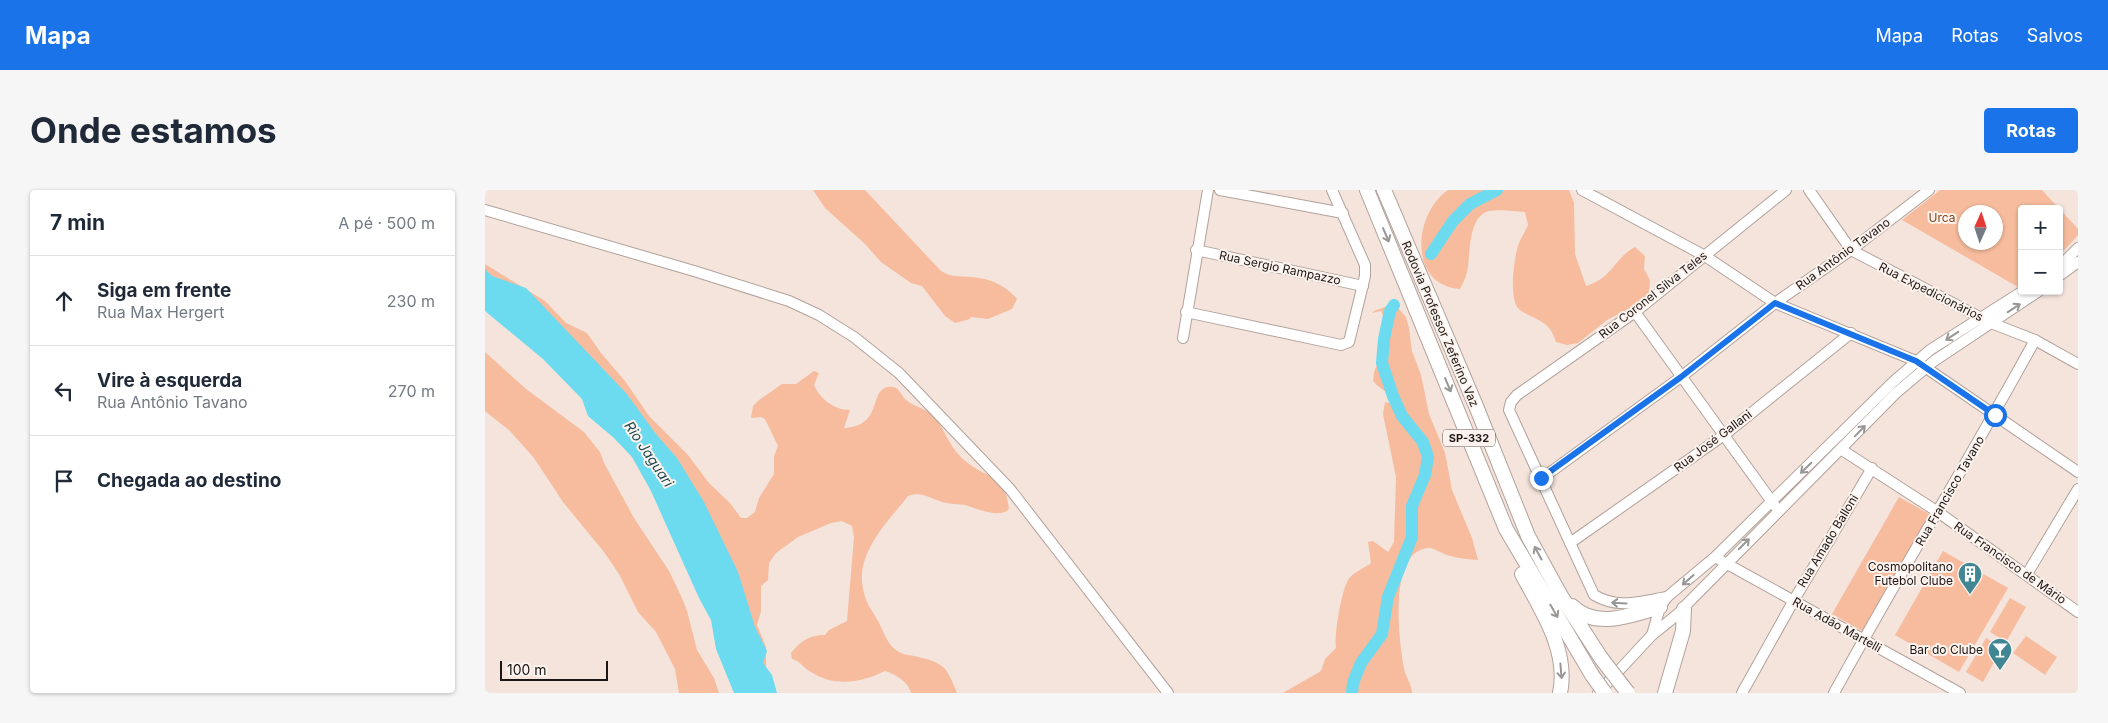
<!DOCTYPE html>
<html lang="pt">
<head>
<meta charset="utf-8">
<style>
  body { margin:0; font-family:Inter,sans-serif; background:#f6f6f7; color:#1f2937 }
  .controls { position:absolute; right:15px; top:15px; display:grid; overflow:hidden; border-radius:5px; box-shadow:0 1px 4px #0004 }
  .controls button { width:45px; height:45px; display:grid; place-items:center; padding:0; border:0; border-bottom:1px solid #e0e1e3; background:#fff; color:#1f2937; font:25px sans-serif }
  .compass { position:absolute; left:1473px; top:15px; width:45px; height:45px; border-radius:50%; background:#fff; box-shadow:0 1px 4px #0004; rotate:3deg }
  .scale { position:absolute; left:15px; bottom:12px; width:108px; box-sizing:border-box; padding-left:5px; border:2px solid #1c1714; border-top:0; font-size:14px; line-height:18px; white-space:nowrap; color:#1c1714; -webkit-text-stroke:4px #fdf3ee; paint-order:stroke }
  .stop { position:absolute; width:15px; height:15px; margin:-11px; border:4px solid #1a73e8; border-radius:50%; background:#fff }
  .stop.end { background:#1a73e8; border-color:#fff; box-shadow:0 1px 5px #0008 }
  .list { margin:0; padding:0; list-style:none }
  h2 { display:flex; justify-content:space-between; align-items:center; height:65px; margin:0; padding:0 20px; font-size:21px }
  h2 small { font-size:16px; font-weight:400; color:#747a83 }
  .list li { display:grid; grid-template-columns:32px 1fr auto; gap:15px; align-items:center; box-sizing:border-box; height:90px; padding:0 20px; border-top:1px solid #e0e1e3 }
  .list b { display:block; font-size:19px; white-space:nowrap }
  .list p { margin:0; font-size:16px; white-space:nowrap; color:#747a83 }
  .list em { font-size:16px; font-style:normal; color:#747a83 }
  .icon { flex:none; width:28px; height:28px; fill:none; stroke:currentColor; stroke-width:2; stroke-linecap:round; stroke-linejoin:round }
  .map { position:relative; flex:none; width:1593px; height:503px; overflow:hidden; border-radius:5px }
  header { display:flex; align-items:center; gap:30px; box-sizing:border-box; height:70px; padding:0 25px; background:#1a73e8; color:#fff }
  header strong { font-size:24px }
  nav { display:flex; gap:28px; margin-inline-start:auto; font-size:18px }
  .intro { display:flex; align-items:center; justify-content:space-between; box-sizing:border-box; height:120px; padding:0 30px }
  h1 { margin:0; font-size:35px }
  .button { padding:12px 22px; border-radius:5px; background:#1a73e8; color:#fff; font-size:18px; font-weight:700 }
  main { display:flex; gap:30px; padding:0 30px }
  aside { flex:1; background:#fff; border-radius:5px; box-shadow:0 1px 4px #0004 }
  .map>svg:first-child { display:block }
  .green { fill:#f6bc9d; fill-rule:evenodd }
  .water { fill:#6cdaef }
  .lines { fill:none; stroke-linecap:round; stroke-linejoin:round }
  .river { stroke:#6cdaef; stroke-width:12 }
  .minor-casing { stroke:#b1a29b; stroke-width:12 }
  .highway-casing { stroke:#b1a29b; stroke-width:16 }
  .minor { stroke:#fff; stroke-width:10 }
  .highway { stroke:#fff; stroke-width:14 }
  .highway-bridge-casing { stroke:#b1a29b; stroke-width:16; stroke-linecap:butt }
  .highway-bridge { stroke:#fff; stroke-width:14 }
  .oneway { stroke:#999795 }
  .route { stroke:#1a73e8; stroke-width:6 }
  .labels { text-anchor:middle; stroke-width:4; stroke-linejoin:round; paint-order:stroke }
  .shield { fill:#fdf3ee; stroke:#605955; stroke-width:1 }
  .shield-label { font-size:11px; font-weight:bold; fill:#1c1714 }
  .park-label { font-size:12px; fill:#864216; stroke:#fdf3ee }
  .street-label { font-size:12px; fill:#1c1714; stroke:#fdf3ee }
  .poi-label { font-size:12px; fill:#1c1714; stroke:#fdf3ee; text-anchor:end }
  .water-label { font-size:14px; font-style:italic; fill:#194a53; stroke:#fdf3ee }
</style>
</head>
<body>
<header>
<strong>Mapa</strong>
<nav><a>Mapa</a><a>Rotas</a><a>Salvos</a></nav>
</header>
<div class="intro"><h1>Onde estamos</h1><a class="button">Rotas</a></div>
<main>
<aside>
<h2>7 min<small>A pé · 500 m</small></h2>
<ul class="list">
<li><svg class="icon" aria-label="ahead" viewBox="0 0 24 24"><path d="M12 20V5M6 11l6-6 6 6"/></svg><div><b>Siga em frente</b><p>Rua Max Hergert</p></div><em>230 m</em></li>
<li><svg class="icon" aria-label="left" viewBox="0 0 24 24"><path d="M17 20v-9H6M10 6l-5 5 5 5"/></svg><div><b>Vire à esquerda</b><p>Rua Antônio Tavano</p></div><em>270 m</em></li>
<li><svg class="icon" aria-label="arrive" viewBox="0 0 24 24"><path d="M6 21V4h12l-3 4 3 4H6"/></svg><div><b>Chegada ao destino</b></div></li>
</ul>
</aside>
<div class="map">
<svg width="1593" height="503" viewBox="0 0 1593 503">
  <rect width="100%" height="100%" fill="#f4e4dc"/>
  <g class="green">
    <path d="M328,0H380L455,80C466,89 480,85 494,88C509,90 523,98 532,109L527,119L503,129L486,127L485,129L470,133L460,126L437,96L426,93L396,72L380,54L340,18Z"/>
    <path d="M963,0H1084L1089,13L1090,64L1101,96C1128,88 1128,69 1150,57L1160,66L1159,79L1165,90L1164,103L1155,113L1122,130L1093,153L1082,155L1071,152C1064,129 1052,132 1035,120C1023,112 1029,69 1033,56C1035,49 1040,42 1043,35L1040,22C1028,21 1016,19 1004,21C984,26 985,61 983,77C982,84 979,92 975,99C922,95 929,23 963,0Z"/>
    <path d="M1455,0H1557L1593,39V45L1574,66V19H1537V95L1533,97L1417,30ZM1480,22H1510V52H1480Z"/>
    <path d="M0,74L60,111L81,133L102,143L116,163L140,191L164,226L203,265L224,293L245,313L256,328H262L270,322L274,308L289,284V266L293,256L280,229L276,227L266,228L268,216L274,210L297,194H311L329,181L334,183L329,195C335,209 349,220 365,220L359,238C399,236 383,201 403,197C414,195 415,204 420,209C428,217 442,218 450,227C459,239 464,255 475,266C485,277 501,284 514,290L519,295L524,318L522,321C509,327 494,319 480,315C473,314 465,314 457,312C445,308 436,301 423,306C402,333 368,365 379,403C381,413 388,422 393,431C398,440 402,454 411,460C416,464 423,465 429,466C459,473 461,475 472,503H426C424,492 410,484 400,481C376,493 349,497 326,482C318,478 316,471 307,469L306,463C316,451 324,445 340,445L344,440L362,431L369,347L367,336L357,331L346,333L313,347L291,363L284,373L283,390L276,396V421L272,435L281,457V477L278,486L222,349L0,99Z"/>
    <path d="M900,117L913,118L921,127L924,138L927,161L936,185L944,224L960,263L967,300L987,348L993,370C984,369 975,369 966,366C959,365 951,359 945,358C902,358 914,452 919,478C920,486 927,494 927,503H798L836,481L840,469L851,458C849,446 856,404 862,392C866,383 878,379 886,373L883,352L888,351L903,362L909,352L911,287L898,224L900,212L910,214L913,212C906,203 895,200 888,191L889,182L897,164L898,125L896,121L887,123L889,121Z"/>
    <path d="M0,162L41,199L99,242L115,262L119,273L149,328L184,381L197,408L202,421L212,460L229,488L234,503H194L190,479L171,442L153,422L134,384L119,362L78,312L49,268L25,241L0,221Z"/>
    <path d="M1414,307L1446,325L1379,442L1347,424Z"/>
    <path d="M1458,361L1523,398L1474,482L1410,445Z"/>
    <path d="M1525,408L1541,417L1521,452L1505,442Z"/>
    <path d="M1541,446L1572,467L1560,485L1528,463Z"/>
    <path d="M1501,448L1517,458L1498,492L1481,482Z"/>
  </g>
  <path class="water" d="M0,79L7,86L41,98L141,203L171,244L192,268L219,312L253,382L270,437L282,461L278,473L287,485L292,503H249L231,459L226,430L214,408L166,301L147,267L129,248L103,226L97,209L58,169L0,121Z"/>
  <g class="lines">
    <g class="river">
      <path d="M946,64L968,31L985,14L1012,0"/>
      <path d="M867,503L868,493L876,473L897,444L903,407L927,347V316L940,285L943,267L938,252L917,226L908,206L897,173L899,149L905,121L909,115"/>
    </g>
    <defs>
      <g id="minor">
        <path d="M735,0L858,23"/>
        <path d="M1097,0L1220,66L1290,113L1431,171L1593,282"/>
        <path d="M1324,0L1366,60L1506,133L1550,150L1593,174"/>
        <path d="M0,20L209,81L304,111L334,125L369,147L414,183L525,299L683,503"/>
        <path d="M711,60L878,96"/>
        <path d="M1574,77L1593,58"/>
        <path d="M1574,86L1593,72"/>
        <path d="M701,122L856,155L864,152L880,86V75L847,0"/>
        <path d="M1150,122L1290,316"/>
        <path d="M698,148L723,0"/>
        <path d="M1357,260L1453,322L1593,422"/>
        <path d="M1056,289L1196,187L1290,113L1366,60L1444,0"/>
        <path d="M1085,353L1239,245L1366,143"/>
        <path d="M1235,370L1475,503"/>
        <path d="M1542,384L1593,299"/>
        <path d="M1182,407C1155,411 1135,420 1109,405L1024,220L1026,212L1032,205L1150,122L1301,0"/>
        <path d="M1167,445L1175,417L1182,407L1230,367L1408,192L1445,160L1538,101"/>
        <path d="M1113,503L1167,445L1199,419L1201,415L1411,203L1449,171L1554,101"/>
        <path d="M1257,503L1309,410L1387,278"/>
        <path d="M1349,503C1414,384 1485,269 1550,150"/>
      </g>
      <g id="highway">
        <path d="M882,0L1021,339L1107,485"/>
        <path d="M899,0L991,216L1043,346L1076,406L1116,468"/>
        <path d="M1037,384C1056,420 1084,460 1075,503"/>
        <path d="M1087,416C1111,440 1146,425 1175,417"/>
        <path d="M1180,503L1198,441L1199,419"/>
      </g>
    </defs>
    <use href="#minor" class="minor-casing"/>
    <use href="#highway" class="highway-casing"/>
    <use href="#minor" class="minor"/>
    <use href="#highway" class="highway"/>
    <defs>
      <g id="highway-bridge">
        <path d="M1116,468L1143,503"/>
        <path d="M1107,485L1120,503"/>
      </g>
    </defs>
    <use href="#highway-bridge" class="highway-bridge-casing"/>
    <use href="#highway-bridge" class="highway-bridge"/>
  </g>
  <defs><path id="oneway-shaft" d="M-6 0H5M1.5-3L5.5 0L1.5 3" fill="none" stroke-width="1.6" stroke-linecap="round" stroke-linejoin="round" transform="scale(1.25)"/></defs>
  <g class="oneway">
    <use href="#oneway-shaft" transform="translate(901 45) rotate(67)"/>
    <use href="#oneway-shaft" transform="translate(1529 118) rotate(-33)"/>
    <use href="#oneway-shaft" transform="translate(1467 146) rotate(147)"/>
    <use href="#oneway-shaft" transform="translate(963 195) rotate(67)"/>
    <use href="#oneway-shaft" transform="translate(1375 241) rotate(-46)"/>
    <use href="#oneway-shaft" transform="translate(1321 278) rotate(136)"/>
    <use href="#oneway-shaft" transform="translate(1259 354) rotate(-45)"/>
    <use href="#oneway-shaft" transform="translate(1053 363) rotate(-119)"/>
    <use href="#oneway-shaft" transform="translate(1203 390) rotate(139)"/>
    <use href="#oneway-shaft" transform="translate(1134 413) rotate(-177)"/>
    <use href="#oneway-shaft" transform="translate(1069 421) rotate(60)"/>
    <use href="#oneway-shaft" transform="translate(1076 481) rotate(85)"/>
  </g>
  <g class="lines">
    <path class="route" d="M1056,288L1196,187L1290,113L1431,171L1510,225"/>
  </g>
  <defs>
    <symbol id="building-pin" viewBox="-11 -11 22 30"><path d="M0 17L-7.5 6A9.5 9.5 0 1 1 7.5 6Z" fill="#418693" stroke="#fdf3ee"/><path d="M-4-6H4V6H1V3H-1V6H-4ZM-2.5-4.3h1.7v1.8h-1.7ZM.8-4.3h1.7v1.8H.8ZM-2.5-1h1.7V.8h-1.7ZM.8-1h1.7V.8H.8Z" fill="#fff"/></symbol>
    <symbol id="bar-pin" viewBox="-11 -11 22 30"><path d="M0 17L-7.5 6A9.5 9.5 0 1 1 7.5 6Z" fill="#418693" stroke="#fdf3ee"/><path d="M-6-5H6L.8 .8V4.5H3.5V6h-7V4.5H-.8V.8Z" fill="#fff"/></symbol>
  </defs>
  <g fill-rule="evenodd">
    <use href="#building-pin" x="1471" y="370" width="28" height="38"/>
    <use href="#bar-pin" x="1501" y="446" width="28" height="38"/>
  </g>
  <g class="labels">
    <rect class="shield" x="958" y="239.5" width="52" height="17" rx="4"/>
    <g class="shield-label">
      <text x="984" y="252">SP-332</text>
    </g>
    <g class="park-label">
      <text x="1457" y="32">Urca</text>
    </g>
    <g class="street-label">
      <text transform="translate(1358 64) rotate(-36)" y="4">Rua Antônio Tavano</text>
      <text transform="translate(795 78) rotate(12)" y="4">Rua Sergio Rampazzo</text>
      <text transform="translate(1446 102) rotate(27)" y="4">Rua Expedicionários</text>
      <text transform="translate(1168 105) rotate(-38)" y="4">Rua Coronel Silva Teles</text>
      <text transform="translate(955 134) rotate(67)" y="4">Rodovia Professor Zeferino Vaz</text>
      <text transform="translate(1228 251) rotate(-37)" y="4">Rua José Gallani</text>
      <text transform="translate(1465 301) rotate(-60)" y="4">Rua Francisco Tavano</text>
      <text transform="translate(1343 351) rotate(-59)" y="4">Rua Amado Balloni</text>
      <text transform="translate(1525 373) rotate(35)" y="4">Rua Francisco de Mário</text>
      <text transform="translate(1352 435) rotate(29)" y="4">Rua Adão Martelli</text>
    </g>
    <g class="poi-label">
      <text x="1468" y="381">Cosmopolitano<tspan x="1468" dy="14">Futebol Clube</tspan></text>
      <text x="1498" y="464">Bar do Clube</text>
    </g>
    <g class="water-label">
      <text transform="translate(164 264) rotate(56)" y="5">Rio Jaguari</text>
    </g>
  </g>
</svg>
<div class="controls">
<button>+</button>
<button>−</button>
</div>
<svg class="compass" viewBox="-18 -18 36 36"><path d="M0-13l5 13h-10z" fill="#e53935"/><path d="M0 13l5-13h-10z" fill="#747a83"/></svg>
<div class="scale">100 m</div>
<div class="stop" style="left:1510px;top:225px"></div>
<div class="stop end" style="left:1056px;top:288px"></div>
</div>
</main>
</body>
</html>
